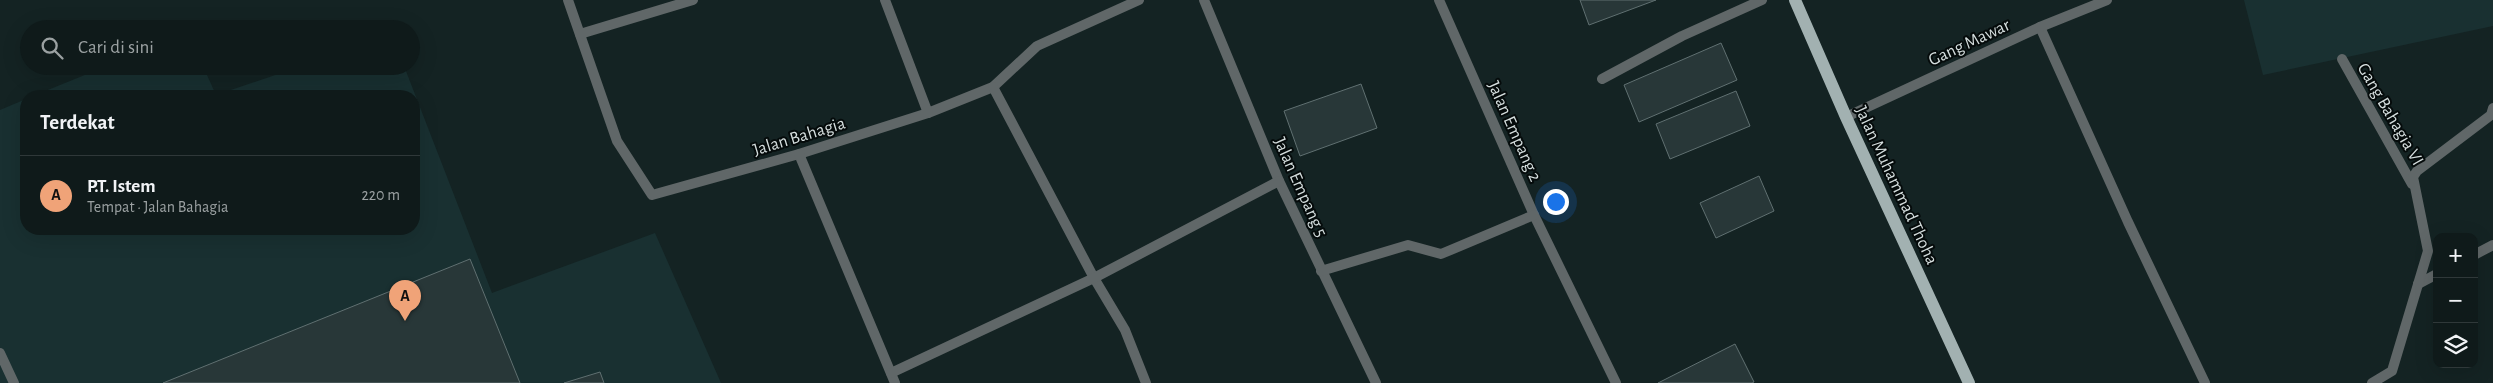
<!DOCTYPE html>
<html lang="id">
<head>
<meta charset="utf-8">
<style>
  body { margin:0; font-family:"Alegreya Sans",sans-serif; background:#1d2727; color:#f1f3f6 }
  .controls { position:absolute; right:15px; bottom:15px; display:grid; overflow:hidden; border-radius:10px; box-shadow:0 5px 20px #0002 }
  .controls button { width:45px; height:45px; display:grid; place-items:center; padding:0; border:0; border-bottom:1px solid #2f3839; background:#0f1a1a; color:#f1f3f6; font:25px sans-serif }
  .you { position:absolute; left:1555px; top:201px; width:18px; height:18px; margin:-12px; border:4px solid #fff; border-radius:50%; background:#1a73e8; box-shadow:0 0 0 8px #1a73e833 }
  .badge { display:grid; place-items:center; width:32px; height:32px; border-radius:50%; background:#f0a378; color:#111; font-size:16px; font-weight:700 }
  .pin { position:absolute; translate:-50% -41px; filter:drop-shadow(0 1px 2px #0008) }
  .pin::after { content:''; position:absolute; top:26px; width:18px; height:15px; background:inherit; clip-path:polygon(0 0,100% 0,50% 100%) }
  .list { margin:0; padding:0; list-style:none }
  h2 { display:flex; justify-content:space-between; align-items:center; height:65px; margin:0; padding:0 20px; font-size:21px }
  h2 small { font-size:16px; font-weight:400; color:#9ba1a2 }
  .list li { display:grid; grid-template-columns:32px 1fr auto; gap:15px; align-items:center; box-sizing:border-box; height:80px; padding:0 20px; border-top:1px solid #2f3839 }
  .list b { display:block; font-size:19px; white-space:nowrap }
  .list p { margin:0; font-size:16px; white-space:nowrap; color:#9ba1a2 }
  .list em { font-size:16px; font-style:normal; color:#9ba1a2 }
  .icon { flex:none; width:28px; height:28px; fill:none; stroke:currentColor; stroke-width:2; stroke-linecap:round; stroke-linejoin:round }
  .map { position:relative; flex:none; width:2493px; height:383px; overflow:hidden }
  .search { position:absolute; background:#0f1a1a; box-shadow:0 5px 20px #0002; left:20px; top:20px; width:400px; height:55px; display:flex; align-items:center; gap:12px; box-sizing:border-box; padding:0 18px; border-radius:28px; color:#9ba1a2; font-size:19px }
  .panel { position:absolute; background:#0f1a1a; box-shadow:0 5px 20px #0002; left:20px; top:90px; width:400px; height:145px; border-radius:20px }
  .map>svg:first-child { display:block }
  .built { fill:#193031 }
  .building { fill:#283738; stroke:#607071 }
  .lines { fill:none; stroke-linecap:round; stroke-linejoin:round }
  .lane { stroke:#606768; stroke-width:10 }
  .street { stroke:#606768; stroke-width:10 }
  .primary { stroke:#a2b1b1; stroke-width:12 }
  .labels { text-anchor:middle; stroke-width:4; stroke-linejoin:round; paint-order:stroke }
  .street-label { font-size:18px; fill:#d5dede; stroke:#050b0b }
</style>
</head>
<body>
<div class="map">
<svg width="2493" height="383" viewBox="0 0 2493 383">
  <rect width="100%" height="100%" fill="#142323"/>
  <g class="built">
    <path d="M2244,0H2493V26L2263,75Z"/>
    <path d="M107,66H203L216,95L302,66H404L492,293L655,233L721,383H0V110L26,99V229H414V96H33Z"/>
  </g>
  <g class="building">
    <path d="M1580,0H1656L1589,25Z"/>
    <path d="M1721,43L1737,80L1639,122L1624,85Z"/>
    <path d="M1361,84L1377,128L1300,156L1284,111Z"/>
    <path d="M1736,91L1750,126L1670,159L1656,124Z"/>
    <path d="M1759,176L1774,211L1716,238L1700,203Z"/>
    <path d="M470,259L520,383H163Z"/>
    <path d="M1735,344L1754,382L1752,383H1658Z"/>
    <path d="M600,372L604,383H564Z"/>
  </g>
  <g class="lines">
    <path class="lane" d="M0,353L14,383"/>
    <g class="street">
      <path d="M568,0L617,141L652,195L799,154L928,113L993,87L1037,46L1139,0"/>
      <path d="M885,0L928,113"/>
      <path d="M1204,0L1279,181L1376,383"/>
      <path d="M1439,0L1534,215L1616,383"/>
      <path d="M2040,27L2128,222L2205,383"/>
      <path d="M580,34L693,0"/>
      <path d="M2342,59L2412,184"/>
      <path d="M1602,79L1682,36L1762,0"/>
      <path d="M993,87L1094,278L1125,330L1146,383"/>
      <path d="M1846,117L2040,27L2107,0"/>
      <path d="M799,154L895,383"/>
      <path d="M2474,255L2493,245"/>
      <path d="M1321,271L1408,245L1441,254L1534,215"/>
      <path d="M2418,284L2437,274"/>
      <path d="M891,373L1094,278L1279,181"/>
      <path d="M2372,383L2392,371L2428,251L2413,177L2417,171L2491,115L2493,108"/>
    </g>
    <path class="primary" d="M1795,0L1846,117L1969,383"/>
  </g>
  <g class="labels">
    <g class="street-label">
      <text transform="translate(1969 42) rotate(-25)" y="6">Gang Mawar</text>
      <text transform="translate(2391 114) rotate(60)" y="6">Gang Bahagia VI</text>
      <text transform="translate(1515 131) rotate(66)" y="6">Jalan Empang 2</text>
      <text transform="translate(799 136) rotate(-17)" y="6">Jalan Bahagia</text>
      <text transform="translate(1897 185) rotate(65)" y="6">Jalan Muhammad Thoha</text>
      <text transform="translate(1301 187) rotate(66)" y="6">Jalan Empang 5</text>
    </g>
  </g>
</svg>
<div class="controls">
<button>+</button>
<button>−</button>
<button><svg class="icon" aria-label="layers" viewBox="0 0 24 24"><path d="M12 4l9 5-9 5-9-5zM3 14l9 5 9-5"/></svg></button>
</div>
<div class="you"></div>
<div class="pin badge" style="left:405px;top:321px">A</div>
<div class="search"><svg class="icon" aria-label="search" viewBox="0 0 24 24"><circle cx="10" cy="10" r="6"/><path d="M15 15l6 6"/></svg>Cari di sini</div>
<section class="panel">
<h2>Terdekat<small></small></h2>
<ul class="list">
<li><span class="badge">A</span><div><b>P.T. Istem</b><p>Tempat · Jalan Bahagia</p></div><em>220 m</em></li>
</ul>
</section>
</div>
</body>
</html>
